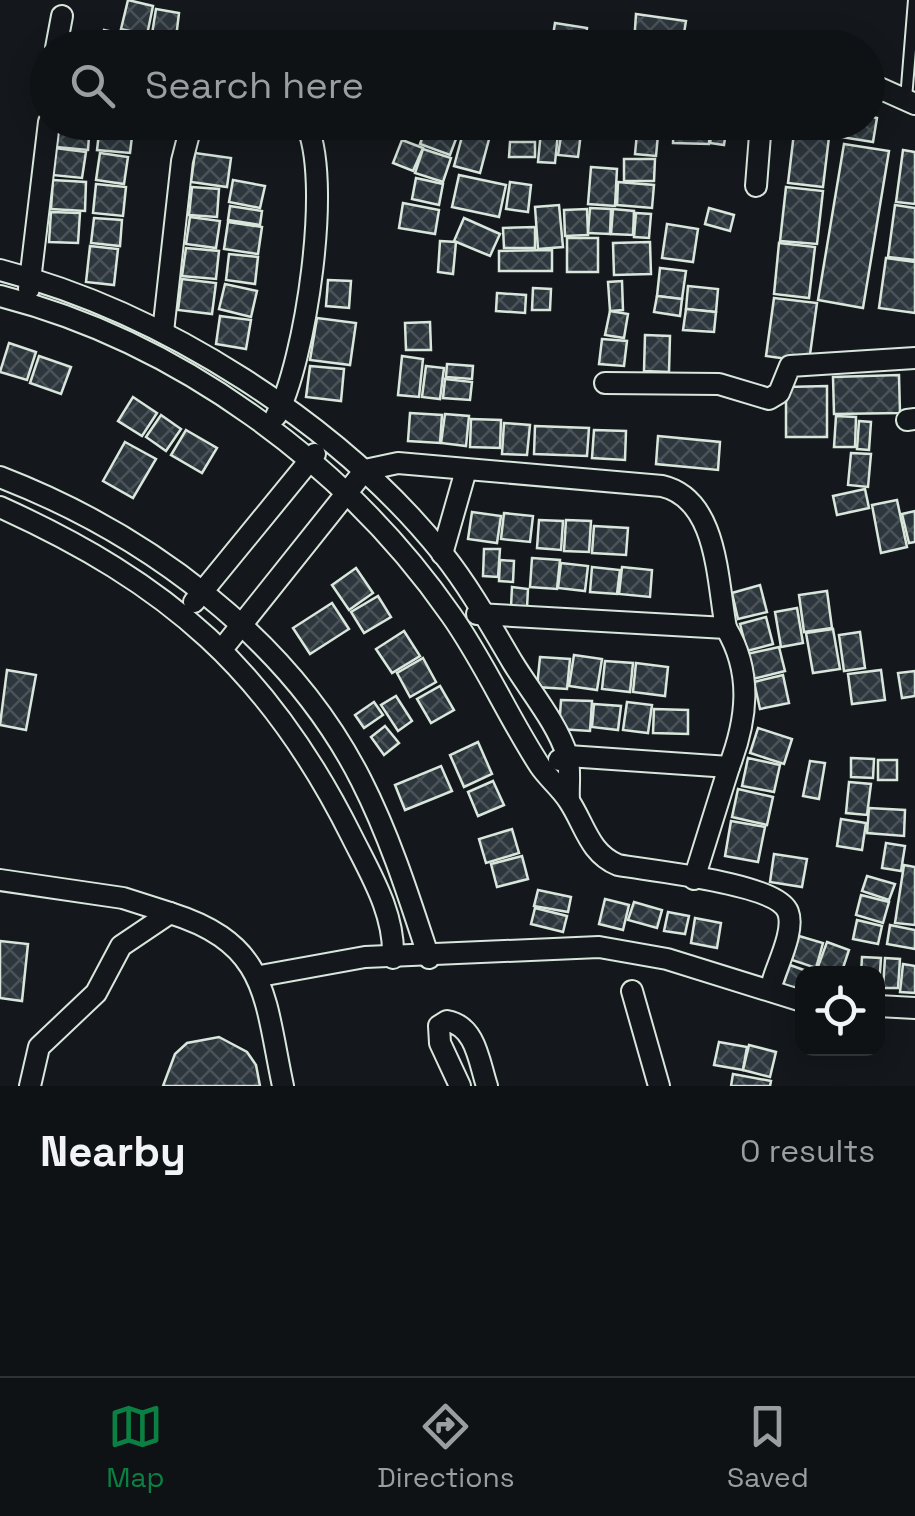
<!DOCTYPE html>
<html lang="en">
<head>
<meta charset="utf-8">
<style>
  body { margin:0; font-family:"Space Grotesk",sans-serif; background:#1d2022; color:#f1f3f6 }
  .controls { position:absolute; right:30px; bottom:30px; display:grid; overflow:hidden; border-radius:20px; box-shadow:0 5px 25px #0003 }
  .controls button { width:90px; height:90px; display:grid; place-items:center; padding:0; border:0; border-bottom:2px solid #2f3234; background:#0f1215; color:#f1f3f6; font:50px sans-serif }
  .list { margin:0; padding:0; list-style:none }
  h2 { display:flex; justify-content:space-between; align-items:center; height:130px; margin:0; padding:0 40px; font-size:42px }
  h2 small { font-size:32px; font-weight:400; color:#9b9ea0 }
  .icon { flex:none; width:55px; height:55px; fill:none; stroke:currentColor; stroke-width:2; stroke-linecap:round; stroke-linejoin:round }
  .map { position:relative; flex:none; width:915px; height:1086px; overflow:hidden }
  .search { position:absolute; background:#0f1215; box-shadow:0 5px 25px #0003; left:30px; right:30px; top:30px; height:110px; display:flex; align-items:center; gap:25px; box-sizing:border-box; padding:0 35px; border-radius:55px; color:#9b9ea0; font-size:38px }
  .sheet { height:290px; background:#0f1215 }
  nav { display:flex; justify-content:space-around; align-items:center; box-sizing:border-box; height:140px; border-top:2px solid #2f3234; background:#0f1215; font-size:28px; color:#9b9ea0 }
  nav a { display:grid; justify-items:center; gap:5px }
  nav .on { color:#0b8043 }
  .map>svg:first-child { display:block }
  .building { fill:url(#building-cross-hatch); stroke:#d8e6dc; stroke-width:2.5 }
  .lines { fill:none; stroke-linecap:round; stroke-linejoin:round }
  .service-casing { stroke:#d8e6dc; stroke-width:14 }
  .minor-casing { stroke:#d8e6dc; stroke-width:24 }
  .service { stroke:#14181c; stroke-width:10 }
  .minor { stroke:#14181c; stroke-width:20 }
</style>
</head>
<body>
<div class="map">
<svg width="915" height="1086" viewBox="0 0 915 1086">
  <defs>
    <pattern id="building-cross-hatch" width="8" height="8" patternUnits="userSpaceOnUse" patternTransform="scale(2.5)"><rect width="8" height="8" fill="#2c363c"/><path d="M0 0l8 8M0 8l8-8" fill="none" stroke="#4a5358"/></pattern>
  </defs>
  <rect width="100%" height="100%" fill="#14181c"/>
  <g class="building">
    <path d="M128,0L153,6L147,35L121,29Z"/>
    <path d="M156,9L179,13L176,38L152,34Z"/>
    <path d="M636,14L686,21L682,45L634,44Z"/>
    <path d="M555,23L587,28L584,48H551Z"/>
    <path d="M104,30L132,36L129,48H100Z"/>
    <path d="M868,116L877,118L873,142L797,130L798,122H868Z"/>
    <path d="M59,122H90L88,150L56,147Z"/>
    <path d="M428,122L459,131L450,155L420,144Z"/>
    <path d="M466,122L492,128L480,173L454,166Z"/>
    <path d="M674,122L710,123L709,144L673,143Z"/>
    <path d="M714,122L727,124L724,145L710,143Z"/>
    <path d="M100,124L133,128L130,153L97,150Z"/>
    <path d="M562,130L581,133L578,157L558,155Z"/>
    <path d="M541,131L558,133L555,163L538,162Z"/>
    <path d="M637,133L658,135L656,156L635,154Z"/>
    <path d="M794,133L829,137L823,187L788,183Z"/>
    <path d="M402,140L423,148L413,171L393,163Z"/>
    <path d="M510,142H535V157H509Z"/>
    <path d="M844,144L889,151L863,308L818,300Z"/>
    <path d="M55,148L86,152L82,178L52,175Z"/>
    <path d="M423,149L451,158L443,182L415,173Z"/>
    <path d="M903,150L915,152V204L896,202Z"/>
    <path d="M100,153L128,157L124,184L96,180Z"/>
    <path d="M195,153L231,158L227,187L191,182Z"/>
    <path d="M624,159H655L654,181H624Z"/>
    <path d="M591,167L617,169L615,206L588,204Z"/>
    <path d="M459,175L506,185L499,217L452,207Z"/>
    <path d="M416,178L443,184L439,205L412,199Z"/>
    <path d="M53,180L86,182L85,211L51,209Z"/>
    <path d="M233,180L265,186L260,208L229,202Z"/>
    <path d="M510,182L531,185L528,212L506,209Z"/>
    <path d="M618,182L654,185L652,208L617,205Z"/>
    <path d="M96,184L126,187L123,216L93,213Z"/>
    <path d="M192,187L219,189L217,217L189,215Z"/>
    <path d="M786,187L823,191L817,244L780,241Z"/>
    <path d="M403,203L439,210L435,234L399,228Z"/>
    <path d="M559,205L563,247L538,249L535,207Z"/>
    <path d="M895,205L915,208V260L888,257Z"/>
    <path d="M230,206L262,211L260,225L228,220Z"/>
    <path d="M590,208L611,209L610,234L588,233Z"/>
    <path d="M709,208L734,215L730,231L705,224Z"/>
    <path d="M587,209L588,235L565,236L564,210Z"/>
    <path d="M613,209L634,211L633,235L611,234Z"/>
    <path d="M51,212L80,213L78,243L49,242Z"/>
    <path d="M636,213L651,214L649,238L634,237Z"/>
    <path d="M190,217L220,221L216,248L186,244Z"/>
    <path d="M94,218L122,220L120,246L91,243Z"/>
    <path d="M464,218L500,234L490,256L454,241Z"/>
    <path d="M228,222L262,227L258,254L224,249Z"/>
    <path d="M667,224L698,229L693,262L662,258Z"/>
    <path d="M535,227V248H504L503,228Z"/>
    <rect x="567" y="238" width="31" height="34"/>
    <path d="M440,241L456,242L453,274L438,272Z"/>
    <path d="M650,242L651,274L614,275L613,243Z"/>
    <path d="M779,243L815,247L809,298L774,294Z"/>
    <path d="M90,246L118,249L114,285L86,282Z"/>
    <path d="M186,248L219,251L216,279L182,276Z"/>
    <path d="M552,250V271H499V251Z"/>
    <path d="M229,254L258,257L255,284L226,280Z"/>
    <path d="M886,258L915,262V313L879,308Z"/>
    <path d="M660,268L686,271L682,299L657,296Z"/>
    <path d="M182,279L216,283L212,314L178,310Z"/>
    <path d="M328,280L351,281L349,308L326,306Z"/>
    <path d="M622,281L623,310L610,311L608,282Z"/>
    <path d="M225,284L257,291L251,317L219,309Z"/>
    <path d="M688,286L718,289L716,312L686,309Z"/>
    <path d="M533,288L551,289L550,310H532Z"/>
    <path d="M497,293L526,295L525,313L496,311Z"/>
    <path d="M657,296L682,299L680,316L654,312Z"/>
    <path d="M774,298L817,303L809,362L766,356Z"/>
    <path d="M686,309L716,312L714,332L683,330Z"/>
    <path d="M610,311L628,314L624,338L605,335Z"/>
    <path d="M220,316L251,320L246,349L216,344Z"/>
    <path d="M317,318L356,323L350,365L310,360Z"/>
    <path d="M430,322L431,350H406L405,323Z"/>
    <path d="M645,335L670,336L669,372L644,371Z"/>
    <path d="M602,339L627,341L624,366L599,364Z"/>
    <path d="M9,343L36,352L27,380L0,372Z"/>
    <path d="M39,356L71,367L61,394L30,383Z"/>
    <path d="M402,356L423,359L419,397L398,395Z"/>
    <path d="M447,364L473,366L472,379L446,377Z"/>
    <path d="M310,366L344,369L341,401L306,397Z"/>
    <path d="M426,366L444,368L440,399L422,397Z"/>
    <path d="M899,375L900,413L834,414L833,377Z"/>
    <path d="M445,379L472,382L470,400L443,398Z"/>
    <path d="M827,386V437H786V387Z"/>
    <path d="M133,397L157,413L142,436L118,421Z"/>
    <path d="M410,413L442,415L440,443L408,441Z"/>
    <path d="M445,414L469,416L466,446L441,443Z"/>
    <path d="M161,415L181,429L166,451L146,437Z"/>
    <path d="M836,416L856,417L855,447H834Z"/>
    <path d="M471,419L501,420L500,448L470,447Z"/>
    <path d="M859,421L871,422L869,450L857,449Z"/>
    <path d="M504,423L530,425L527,455L502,454Z"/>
    <path d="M535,426L589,428L587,456L534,454Z"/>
    <path d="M186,430L217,448L202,473L171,455Z"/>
    <path d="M594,430L626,431L625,460L592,458Z"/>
    <path d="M658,436L720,442L718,470L656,464Z"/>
    <path d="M125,442L156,459L133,498L103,481Z"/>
    <path d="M851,453L871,454L868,487L848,485Z"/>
    <path d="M865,489L869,508L837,515L833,496Z"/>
    <path d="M897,500L907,547L881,553L872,505Z"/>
    <path d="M915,511V542L909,543L902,514Z"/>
    <path d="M472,512L501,516L497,543L468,539Z"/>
    <path d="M504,513L533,516L530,542L501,539Z"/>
    <path d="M539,520L563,521L561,550L537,548Z"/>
    <path d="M566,520L591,521L589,552L564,551Z"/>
    <path d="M594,526L628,528L626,555L592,553Z"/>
    <path d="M484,549H500L498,577L483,576Z"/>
    <path d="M532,558L560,560L557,589L530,587Z"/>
    <path d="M500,560L514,561L513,582L499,581Z"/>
    <path d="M561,563L588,566L585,591L558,588Z"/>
    <path d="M592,567L620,570L617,594L590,592Z"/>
    <path d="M622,567L652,570L650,597L619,594Z"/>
    <path d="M356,568L373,593L349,610L332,585Z"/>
    <path d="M760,585L767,612L738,619L732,593Z"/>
    <path d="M512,587L528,589L527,608L511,607Z"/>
    <path d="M827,591L832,628L804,632L799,595Z"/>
    <path d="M378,596L391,617L364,633L351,612Z"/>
    <path d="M332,603L349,629L310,654L293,628Z"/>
    <path d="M797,608L803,643L781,647L775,612Z"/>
    <path d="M766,617L773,644L747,651L740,624Z"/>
    <path d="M833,629L840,669L813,673L806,633Z"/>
    <path d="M404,631L420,656L392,673L376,649Z"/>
    <path d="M860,632L865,668L844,671L839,635Z"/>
    <path d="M779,647L785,671L753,679L747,654Z"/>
    <path d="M574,655L602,659L597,690L569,686Z"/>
    <path d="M540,657L570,659L567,689L537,687Z"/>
    <path d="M423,658L436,682L410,697L397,673Z"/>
    <path d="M605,661L633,663L630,692L602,689Z"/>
    <path d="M636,663L668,667L665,696L633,692Z"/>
    <path d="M7,670L36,675L26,730L0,725Z"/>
    <path d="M881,670L885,700L852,704L848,674Z"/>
    <path d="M915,671V696L902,698L898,673Z"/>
    <path d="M783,675L789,703L760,709L754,682Z"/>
    <path d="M440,686L454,710L431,723L417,699Z"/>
    <path d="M396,696L412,721L398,731L381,705Z"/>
    <path d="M561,700L592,701L590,731L559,729Z"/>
    <path d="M374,702L383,715L364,728L355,715Z"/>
    <path d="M627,702L652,705L648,733L623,730Z"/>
    <path d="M594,704L621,706L618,730L592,727Z"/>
    <path d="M654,709L688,710V734L653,733Z"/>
    <path d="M385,726L399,743L384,755L371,737Z"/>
    <path d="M758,728L792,739L784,764L750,753Z"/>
    <path d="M478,742L492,774L464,787L450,755Z"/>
    <path d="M748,758L780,765L774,792L742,786Z"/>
    <path d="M851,758L874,759L873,778L851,777Z"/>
    <rect x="878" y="760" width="19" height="20"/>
    <path d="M810,761L825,763L819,799L803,796Z"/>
    <path d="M441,766L452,791L405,810L395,785Z"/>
    <path d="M493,781L504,805L478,816L468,792Z"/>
    <path d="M849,782L871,784L867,815L846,813Z"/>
    <path d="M738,789L773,797L767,825L732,817Z"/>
    <path d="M869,808L905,810L904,836L867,833Z"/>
    <path d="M841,819L866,823L862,850L837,846Z"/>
    <path d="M731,821L765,827L758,862L725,856Z"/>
    <path d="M512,829L519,853L486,863L479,839Z"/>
    <path d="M886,843L905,846L901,871L882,868Z"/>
    <path d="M774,854L807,859L802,887L770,882Z"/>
    <path d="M522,856L528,879L497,887L491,864Z"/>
    <path d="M904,865L915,867V925L895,923Z"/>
    <path d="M867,876L895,884L889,900L862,891Z"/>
    <path d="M538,890L571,897L568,912L534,906Z"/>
    <path d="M861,895L889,902L883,923L856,915Z"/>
    <path d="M605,899L629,905L623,930L599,924Z"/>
    <path d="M634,902L662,910L657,928L628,920Z"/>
    <path d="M535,908L567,916L563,932L531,924Z"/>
    <path d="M668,912L689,916L685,934L664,931Z"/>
    <path d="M695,918L721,923L717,948L691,943Z"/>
    <path d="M857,920L882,926L878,944L853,939Z"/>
    <path d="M890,925L915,930V949L887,944Z"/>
    <path d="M799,936L823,943L816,968L792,960Z"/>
    <path d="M0,941L28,944L22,1001L0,998Z"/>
    <path d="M827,942L849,950L841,974L816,972Z"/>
    <path d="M862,957L881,958L879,986L878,974H861Z"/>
    <path d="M885,958L900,959L898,988H883Z"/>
    <path d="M903,964L915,966V993L900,992Z"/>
    <path d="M790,965L815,974H802V996L782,988Z"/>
    <path d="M219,1037L247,1052L256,1065L260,1086H163L175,1054L187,1043Z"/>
    <path d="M719,1042L747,1047L743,1070L714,1065Z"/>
    <path d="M749,1045L776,1052L770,1077L743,1070Z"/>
    <path d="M733,1074L771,1081L770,1086H731Z"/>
  </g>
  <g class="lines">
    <defs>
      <path id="service" d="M906,99L914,0"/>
      <g id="minor">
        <path d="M56,48L62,16"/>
        <path d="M868,83L915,104"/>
        <path d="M756,186L761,122"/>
        <path d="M0,270C162,312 338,423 443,554C470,588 491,626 513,663C530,691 557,723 567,755C571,768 568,787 569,800"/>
        <path d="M29,289L49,122"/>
        <path d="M0,296C177,341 346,464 451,615C485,663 508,717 540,766C548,778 561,788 569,801C585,825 589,853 618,865C651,871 777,883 788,912C795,930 778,963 773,980"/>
        <path d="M163,332L182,161L192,122"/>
        <path d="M605,383L719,384L769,399L779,393L790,366L915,358"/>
        <path d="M276,416C305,364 334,175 305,122"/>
        <path d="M907,420L915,419"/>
        <path d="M0,477C145,533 289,638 361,780C390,837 409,897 429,958"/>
        <path d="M0,507C168,583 269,670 352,837C371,875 395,914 393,958"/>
        <path d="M442,554L466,470"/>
        <path d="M194,602L315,454"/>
        <path d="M477,614L726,628C753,673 747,720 729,767L568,756L559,760"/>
        <path d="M223,648L365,470L398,463L662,486C718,499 717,580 726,628"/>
        <path d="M694,879L729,767"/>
        <path d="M0,880L123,898L170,913"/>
        <path d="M260,976L365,957L599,947L667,959L802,1001"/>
        <path d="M632,991L659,1086"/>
        <path d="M878,1006L915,1008"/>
        <path d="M30,1086L39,1047L96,993L121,946L170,913C269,944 264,997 283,1086"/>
        <path d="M460,1086L440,1043L439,1026L447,1021C476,1026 479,1062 487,1086"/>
      </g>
    </defs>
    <use href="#service" class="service-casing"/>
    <use href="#minor" class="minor-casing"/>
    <use href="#service" class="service"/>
    <use href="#minor" class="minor"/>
  </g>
</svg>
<div class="controls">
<button><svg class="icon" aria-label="locate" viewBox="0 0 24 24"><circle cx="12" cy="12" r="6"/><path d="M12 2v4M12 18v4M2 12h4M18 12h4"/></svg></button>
</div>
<div class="search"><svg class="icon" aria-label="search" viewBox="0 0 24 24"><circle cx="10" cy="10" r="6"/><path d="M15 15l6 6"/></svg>Search here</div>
</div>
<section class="sheet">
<h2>Nearby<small>0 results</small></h2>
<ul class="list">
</ul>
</section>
<nav>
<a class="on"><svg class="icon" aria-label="map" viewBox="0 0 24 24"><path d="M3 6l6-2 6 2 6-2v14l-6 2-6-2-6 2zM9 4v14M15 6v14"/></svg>Map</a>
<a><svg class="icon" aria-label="directions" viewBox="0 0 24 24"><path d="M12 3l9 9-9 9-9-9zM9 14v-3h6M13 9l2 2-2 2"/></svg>Directions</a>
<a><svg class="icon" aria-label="saved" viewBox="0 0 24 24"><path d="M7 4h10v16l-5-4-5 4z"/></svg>Saved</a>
</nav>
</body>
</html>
